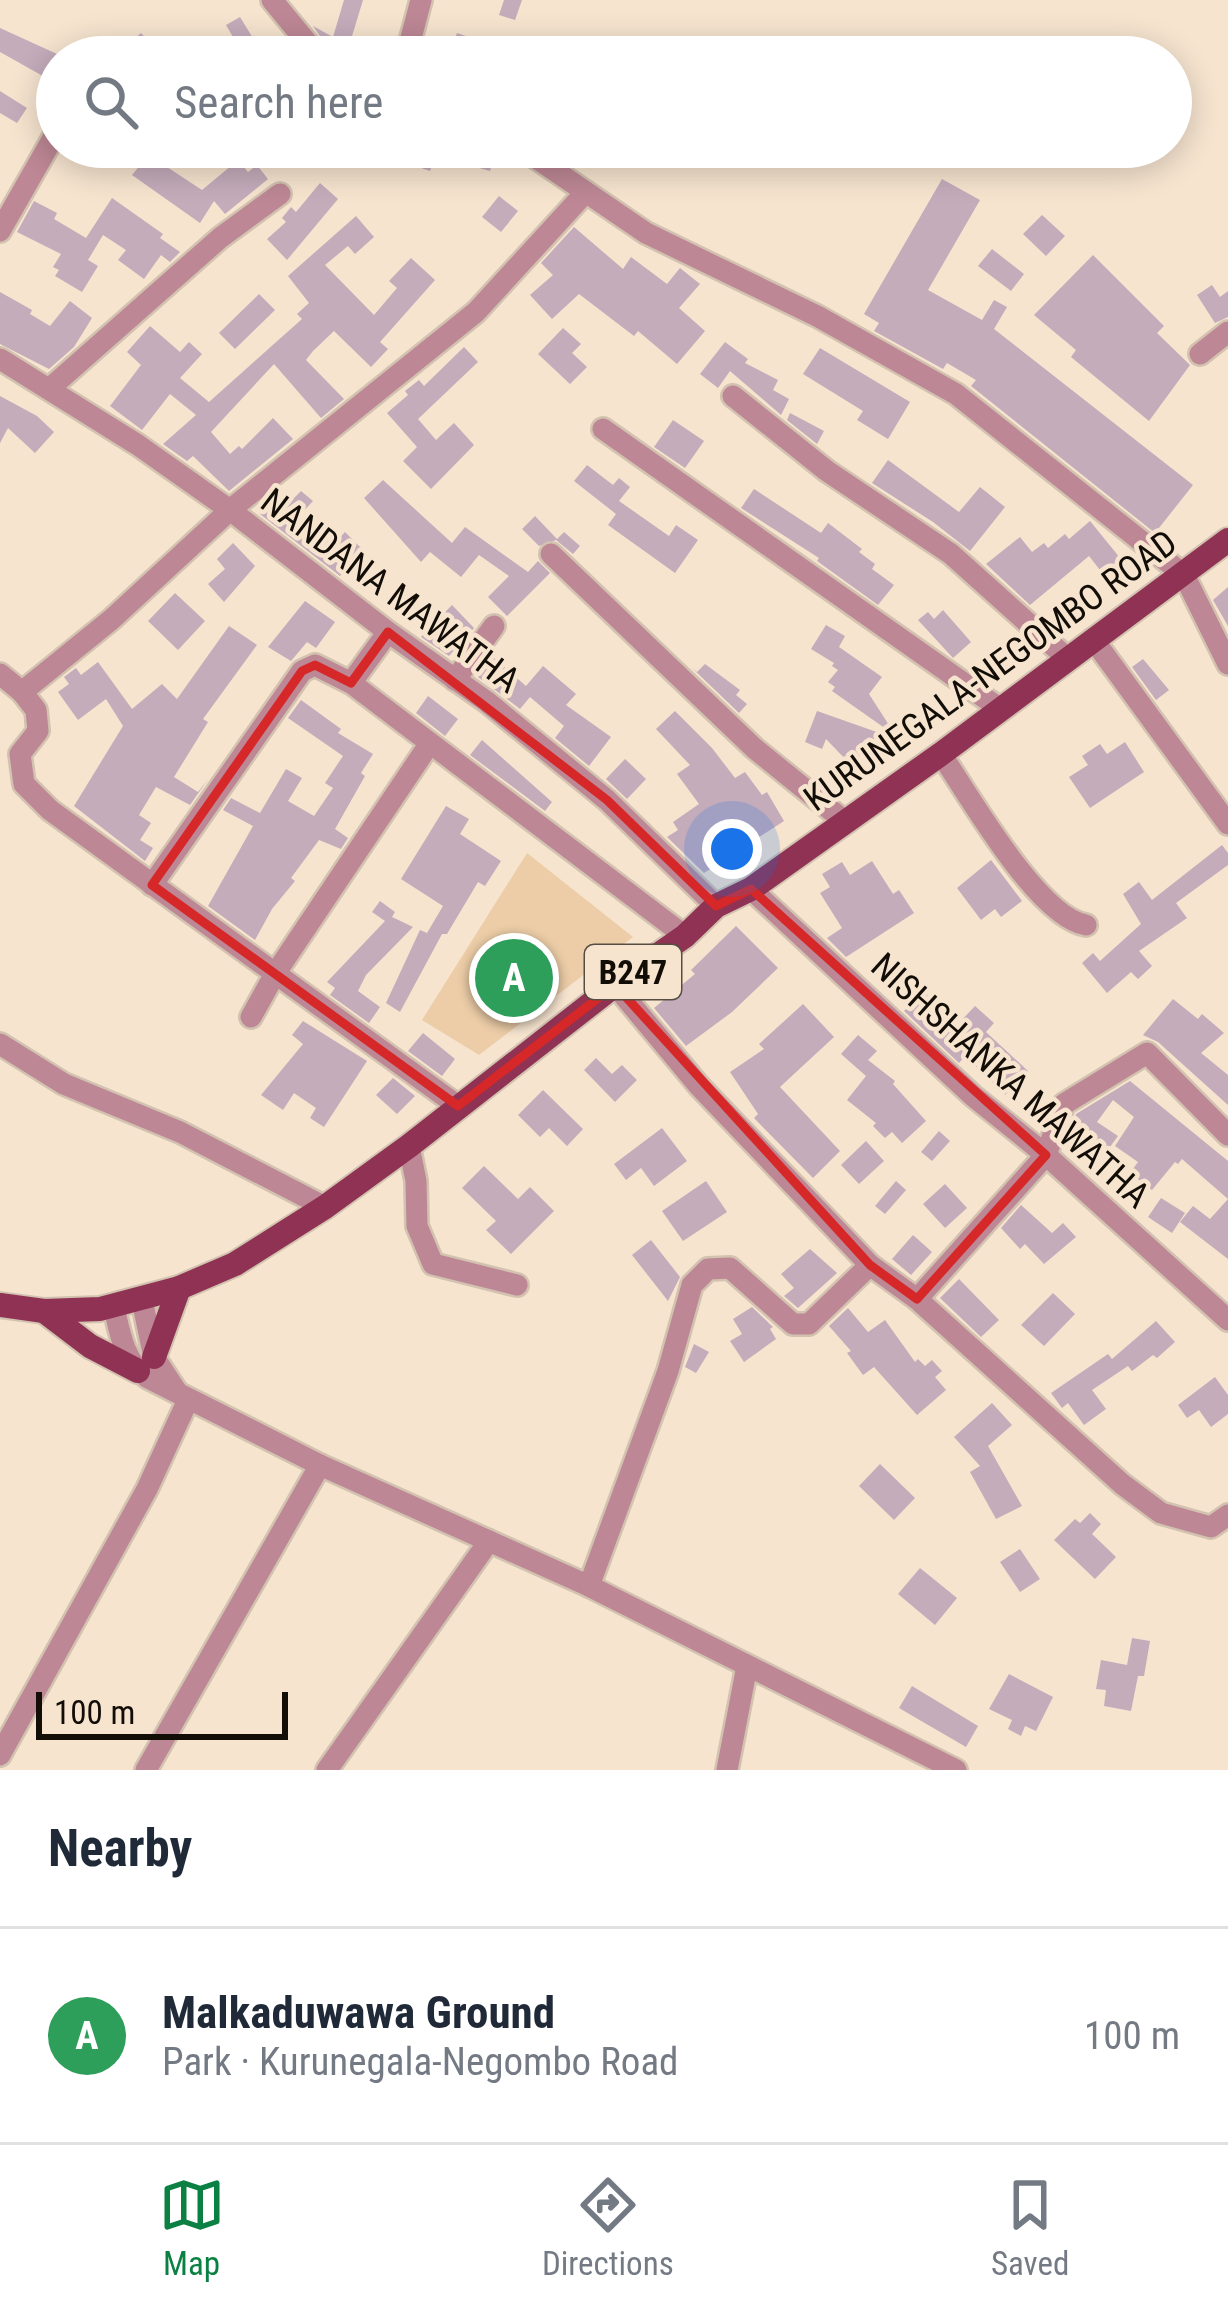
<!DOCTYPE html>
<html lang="en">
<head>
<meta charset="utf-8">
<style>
  body { margin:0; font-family:"Roboto Condensed",sans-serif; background:#f6f6f7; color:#1f2937 }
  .scale { position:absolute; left:36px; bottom:30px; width:252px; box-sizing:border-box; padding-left:12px; border:6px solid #120d06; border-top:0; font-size:33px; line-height:42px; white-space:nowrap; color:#120d06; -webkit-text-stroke:9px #f6e4cf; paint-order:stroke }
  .you { position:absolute; left:732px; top:849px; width:42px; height:42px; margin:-30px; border:9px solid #fff; border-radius:50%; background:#1a73e8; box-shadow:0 0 0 18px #1a73e833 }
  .badge { display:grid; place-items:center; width:78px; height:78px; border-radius:50%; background:#0b8043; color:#fff; font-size:39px; font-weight:700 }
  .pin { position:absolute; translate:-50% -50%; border:6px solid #fff; box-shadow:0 3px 12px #0006 }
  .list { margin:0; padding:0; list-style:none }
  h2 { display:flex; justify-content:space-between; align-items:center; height:156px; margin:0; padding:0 48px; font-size:51px }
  h2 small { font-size:39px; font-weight:400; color:#747a83 }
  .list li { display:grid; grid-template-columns:78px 1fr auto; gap:36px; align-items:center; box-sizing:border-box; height:216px; padding:0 48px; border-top:3px solid #e0e1e3 }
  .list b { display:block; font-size:45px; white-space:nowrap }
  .list p { margin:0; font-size:39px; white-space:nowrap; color:#747a83 }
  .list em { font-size:39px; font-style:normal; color:#747a83 }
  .icon { flex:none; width:66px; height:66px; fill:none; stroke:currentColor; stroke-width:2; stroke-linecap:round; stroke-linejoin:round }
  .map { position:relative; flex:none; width:1228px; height:1770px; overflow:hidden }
  .search { position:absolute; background:#fff; box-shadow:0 6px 30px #0003; left:36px; right:36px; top:36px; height:132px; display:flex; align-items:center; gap:30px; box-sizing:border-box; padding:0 42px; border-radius:66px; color:#747a83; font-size:45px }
  .sheet { height:372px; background:#fff }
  nav { display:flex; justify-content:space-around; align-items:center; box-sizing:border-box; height:168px; border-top:3px solid #e0e1e3; background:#fff; font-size:33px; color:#747a83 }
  nav a { display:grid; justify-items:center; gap:6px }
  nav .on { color:#0b8043 }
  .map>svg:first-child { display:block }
  .green { fill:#eccda7 }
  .building { fill:#c4acbb }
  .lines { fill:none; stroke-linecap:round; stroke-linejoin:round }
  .minor-casing { stroke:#d2c2af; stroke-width:26 }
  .major-casing { stroke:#d2c2af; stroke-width:28 }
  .minor { stroke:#bd8795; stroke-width:21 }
  .major { stroke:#8f3253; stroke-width:24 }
  .marked { fill:none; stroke:#d62828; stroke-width:9; stroke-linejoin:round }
  .labels { text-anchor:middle; stroke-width:9; stroke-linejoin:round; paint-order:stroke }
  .shield { fill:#f6e4cf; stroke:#564e42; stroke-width:3 }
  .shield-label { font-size:33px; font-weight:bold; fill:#120d06 }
  .street-label { font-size:36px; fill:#120d06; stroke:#f6e4cf }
</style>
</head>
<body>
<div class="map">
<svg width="1228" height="1770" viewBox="0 0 1228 1770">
  <rect width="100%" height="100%" fill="#f6e4cf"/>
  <path class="green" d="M527,853L633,937L479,1055L422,1020Z"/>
  <g class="building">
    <path d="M344,0H363L349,46L373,57H334L313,26L333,37Z"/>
    <path d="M504,0H522L515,20L499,15Z"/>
    <path d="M240,17L261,51L252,57H217L237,44L226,25Z"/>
    <path d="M0,28L57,54V84L0,52Z"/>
    <path d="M141,33L154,47L142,57H130L123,49Z"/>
    <path d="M457,33L469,37L461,57H448Z"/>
    <path d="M0,91L27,108L17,123L0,113Z"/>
    <path d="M155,147H180L164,165L202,190L238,160L248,172L257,165L268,179L225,214L214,201L200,223L132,175Z"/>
    <path d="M396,147H439L430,171L392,158Z"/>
    <path d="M466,147L496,150L490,171L462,163Z"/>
    <path d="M666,147H708L698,165Z"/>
    <path d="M942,179L980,200L928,290L982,320L994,300L1007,307L994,329L1193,485L1155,533L971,386L976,380L947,363L943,369L874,331L879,323L864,314Z"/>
    <path d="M320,183L338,199L287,260L267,239L286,222L282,218L291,207L296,212Z"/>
    <path d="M499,196L518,211L501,232L482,217Z"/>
    <path d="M112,198L163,234L160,238L180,252L170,262L161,255L144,279L118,260L126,250L103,235L88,260L98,266L82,292L55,276L59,270L53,267L61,254L17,232L34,201L57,213L54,219L86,238Z"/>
    <path d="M1042,215L1065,236L1046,256L1023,234Z"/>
    <path d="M356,216L374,237L355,254L348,246L325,265L374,315L397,288L389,281L411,258L435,280L380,342L388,349L371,367L334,331L313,351L306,360L344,399L321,418L274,364L211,432L230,454L239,446L242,449L273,418L293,439L229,491L193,456L187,461L163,444L196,415L170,394L142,430L110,406L141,365L127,352L150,326L180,352L189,342L202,354L180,378L209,402L302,319L297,314L309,303L288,276Z"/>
    <path d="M574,227L623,269L631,257L667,284L680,268L700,284L679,308L705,331L677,364L638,331L634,336L579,294L552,319L530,295L553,275L541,263Z"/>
    <path d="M992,249L1024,274L1011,291L978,266Z"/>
    <path d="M1093,255L1164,326L1157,333L1190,365L1149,421L1071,357L1076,350L1034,315Z"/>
    <path d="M1212,285L1220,297L1228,291V317L1215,323L1197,295Z"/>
    <path d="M0,292L32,310L30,314L50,326L70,301L92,318L74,347L49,369L0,344Z"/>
    <path d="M259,294L275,310L235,349L219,333Z"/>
    <path d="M563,328L581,344L572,353L587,367L570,384L538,354Z"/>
    <path d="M725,342L748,359L745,363L778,380L773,390L789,399L781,415L730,371L718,388L700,374Z"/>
    <path d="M464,347L478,362L418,419L436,440L454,423L474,445L431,489L403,461L417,447L387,413L408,395L405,391L419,380L424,386Z"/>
    <path d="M820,348L910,402L888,439L857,420L863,411L803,374Z"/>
    <path d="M0,396L37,416L54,432L35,453L8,428L0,443Z"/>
    <path d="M790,413L824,431L817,444L787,420Z"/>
    <path d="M673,420L704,441L685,468L654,447Z"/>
    <path d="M888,460L959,512L980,487L1005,507L970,551L933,522L872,483Z"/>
    <path d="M587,465L613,485L619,478L630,487L619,501L669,536L676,525L698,540L675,573L608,525L616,514L574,481Z"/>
    <path d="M383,480L452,543L465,527L528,572L538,561L550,573L507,616L488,597L509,576L479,555L461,577L430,552L421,562L364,498Z"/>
    <path d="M754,489L821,533L828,523L862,549L859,552L875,564L872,569L894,585L878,605L817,561L819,558L741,508Z"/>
    <path d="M301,491L313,501L300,515L333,545L345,532L364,551L340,576L260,514L278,495L288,504Z"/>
    <path d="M535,516L557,539L564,532L580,546L573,554L556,540L539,546L522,529Z"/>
    <path d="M1090,521L1125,564L1107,579L1089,556L1030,605L986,564L1020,537L1032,552L1044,543L1048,548L1065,534L1069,539Z"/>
    <path d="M233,543L255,566L224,602L208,584L225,569L217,559Z"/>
    <path d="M1228,587V626L1213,600Z"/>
    <path d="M175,593L205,621L178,650L148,621Z"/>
    <path d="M305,601L335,622L316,648L307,642L291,661L268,647Z"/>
    <path d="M452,605L474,628L449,656L421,637Z"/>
    <path d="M943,610L971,642L953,658L918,620L928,612L934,619Z"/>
    <path d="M826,625L845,636L839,647L882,677L869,694L896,736L832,691L835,687L828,682L838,670L832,666L834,663L811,649Z"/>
    <path d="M229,626L257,645L203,719L208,722L174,777L198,792L209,778L190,805L156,787L139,815L151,823L140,840L153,848L145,861L74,806L123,726L106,699L78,720L58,692L69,684L64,677L76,668L81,675L98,662L132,709L162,684L177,699Z"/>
    <path d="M494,658L526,686L543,666L576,694L566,705L611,737L589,766L555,738L564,726L530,697L520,709L478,677Z"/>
    <path d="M1143,659L1169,690L1156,700L1132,667Z"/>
    <path d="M705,664L740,690L736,695L747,704L739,713L691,667L697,672Z"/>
    <path d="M428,696L458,719L445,736L416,713Z"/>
    <path d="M301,700L341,729L338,733L373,754L361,773L365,776L335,829L348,838L341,849L319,840L291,878L295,881L272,909L255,940L208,906L253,826L223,810L231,798L260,813L286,769L302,778L288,801L314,816L333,788L325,783L343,756L288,718Z"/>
    <path d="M675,711L712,748L735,778L745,772L762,795L767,792L784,821L704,873L667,837L678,830L673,822L699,804L677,774L690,765L656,729Z"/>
    <path d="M817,711L908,743L884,758L879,749L873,753L869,748L851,765L826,739L822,749L805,742Z"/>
    <path d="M482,740L552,802L545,811L470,755Z"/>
    <path d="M1125,742L1144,772L1090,808L1069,777L1088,765L1082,756L1100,744L1107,754Z"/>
    <path d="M625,759L646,779L627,799L606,779Z"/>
    <path d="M446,806L469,819L460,834L501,861L485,886L478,882L447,934H442L400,1012L386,1003L420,930L427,933L443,906L401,879Z"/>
    <path d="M1222,845L1228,853V865L1176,903L1187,918L1139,951L1152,966L1138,979L1131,972L1107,993L1082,963L1093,953L1100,961L1141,924L1123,894L1139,882L1152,900Z"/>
    <path d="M991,860L1022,901L1001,917L995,909L981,920L957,888Z"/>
    <path d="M872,861L893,894L899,890L914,913L846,957L827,938L842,928L820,893L830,887L822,874L842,862L850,875Z"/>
    <path d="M380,901L395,912L392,917L413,927L366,975L358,991L380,1007L369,1023L330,995L335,988L327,982L385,921L372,912Z"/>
    <path d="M736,926L778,968L732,1012L686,1046L654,1008L695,974L691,970Z"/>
    <path d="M923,991L957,1025L975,1006L994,1023L986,1032L1028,1071L1005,1095L965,1056L959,1063L904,1011Z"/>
    <path d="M1173,999L1198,1019L1202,1014L1224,1033L1201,1053L1228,1075V1105L1158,1042L1143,1035Z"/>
    <path d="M803,1004L834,1037L780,1087L840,1151L813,1178L754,1118L758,1114L730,1072L764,1049L759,1044Z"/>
    <path d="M303,1021L367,1061L324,1127L310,1118L316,1108L294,1093L283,1110L261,1095L303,1044L292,1035Z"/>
    <path d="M423,1033L455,1059L442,1076L408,1051Z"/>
    <path d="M858,1035L877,1051L868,1060L895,1081L893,1084L926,1121L902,1143L892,1132L885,1138L873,1126L876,1123L847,1100L866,1076L841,1054Z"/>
    <path d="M596,1058L612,1074L622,1065L637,1080L615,1102L584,1070Z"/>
    <path d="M393,1078L415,1096L397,1114L376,1095Z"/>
    <path d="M1130,1081L1228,1161V1259L1180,1222L1193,1206L1210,1219L1228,1199L1182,1159L1178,1164L1175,1162L1152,1190L1130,1173L1138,1162L1115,1146L1134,1117L1113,1100L1097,1122L1118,1136L1107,1151L1071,1130L1076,1114Z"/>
    <path d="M543,1090L583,1129L567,1146L549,1128L540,1137L518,1115Z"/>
    <path d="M662,1128L687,1161L654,1186L641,1168L626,1180L614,1164Z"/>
    <path d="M939,1131L950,1141L932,1161L921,1152Z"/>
    <path d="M866,1141L884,1161L859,1184L841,1165Z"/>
    <path d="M484,1166L518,1199L530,1187L554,1211L511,1254L486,1230L496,1221L462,1188Z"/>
    <path d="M706,1181L727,1212L683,1241L662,1211Z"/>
    <path d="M896,1181L906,1190L885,1214L875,1206Z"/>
    <path d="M945,1184L967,1208L945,1228L923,1204Z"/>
    <path d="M1161,1198L1185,1213L1172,1233L1148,1217Z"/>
    <path d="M1021,1205L1052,1233L1063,1223L1076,1237L1044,1264L1025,1244L1020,1249L1001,1228Z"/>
    <path d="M913,1235L932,1252L911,1275L892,1259Z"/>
    <path d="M651,1240L680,1277L668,1301L632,1255Z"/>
    <path d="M810,1249L837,1273L798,1308L784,1296L794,1288L781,1274Z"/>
    <path d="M959,1279L999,1320L981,1337L940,1298Z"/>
    <path d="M1053,1293L1075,1314L1044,1346L1021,1325Z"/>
    <path d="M752,1307L773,1327L770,1329L776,1339L744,1362L730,1341L742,1334L733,1319Z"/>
    <path d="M848,1308L868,1332L885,1320L915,1362L918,1359L925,1366L932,1360L942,1371L935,1377L946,1390L917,1415L874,1367L863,1375L847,1353L851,1351L829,1326Z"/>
    <path d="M1156,1321L1175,1342L1157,1358L1153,1355L1132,1371L1128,1366L1092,1390L1106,1409L1084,1425L1068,1403L1062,1408L1051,1393L1108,1354L1112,1359Z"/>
    <path d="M694,1344L709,1352L696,1373L685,1367Z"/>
    <path d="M1215,1377L1228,1395V1414L1211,1427L1199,1410L1187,1418L1178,1405Z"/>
    <path d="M992,1403L1012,1425L988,1446L1022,1506L996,1519L970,1472L980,1466L954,1437Z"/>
    <path d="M880,1464L915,1498L894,1520L859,1486Z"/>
    <path d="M1090,1513L1101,1524L1092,1534L1116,1557L1095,1579L1054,1540L1075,1519L1080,1523Z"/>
    <path d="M1020,1549L1040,1579L1020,1592L1000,1562Z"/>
    <path d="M920,1568L957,1598L935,1625L898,1594Z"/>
    <path d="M1132,1638L1150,1641L1144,1676H1138L1131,1711L1104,1706L1106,1690L1096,1689L1101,1660L1127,1665Z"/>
    <path d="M1009,1674L1053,1697L1036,1731L1025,1726L1021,1736L1008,1729L1012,1720L989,1709Z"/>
    <path d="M912,1686L978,1726L966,1747L899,1708Z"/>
  </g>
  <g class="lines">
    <defs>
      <g id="minor">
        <path d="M272,0L319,57"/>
        <path d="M406,57L421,0"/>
        <path d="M520,147L646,233L817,316L956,394L1184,575L1228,664"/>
        <path d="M0,231L57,131"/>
        <path d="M1200,354L1228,332"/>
        <path d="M0,359L138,445L230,510L388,632L486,701L607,800L716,906"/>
        <path d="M49,389L220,238L280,194"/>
        <path d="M733,396L827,471L951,554L1068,659"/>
        <path d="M603,429L999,708"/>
        <path d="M551,554L754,748L843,820"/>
        <path d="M1093,639L1228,824"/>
        <path d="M0,674L22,692"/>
        <path d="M455,680L494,626"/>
        <path d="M351,683L388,632"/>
        <path d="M941,754C970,797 1038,917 1086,925"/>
        <path d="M152,885L302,671L315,665L351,683L685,936"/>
        <path d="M751,889L973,1096L1046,1155L1228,1320"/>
        <path d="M615,985L699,1086L870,1265L917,1299L1122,1484L1161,1513L1211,1527L1228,1515"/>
        <path d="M251,1017L275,974L430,743"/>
        <path d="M0,1044L64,1084L180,1132L325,1207"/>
        <path d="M458,1106L50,810L24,784L20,754L38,731L36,710L22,692L112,619L230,510L476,312L584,194"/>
        <path d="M409,1146L416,1181L417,1226L433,1264L517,1285"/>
        <path d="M917,1299L1046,1155L1064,1104L1147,1053L1228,1135"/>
        <path d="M142,1300L154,1357L177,1392"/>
        <path d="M114,1307C120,1334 124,1362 148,1378L320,1465L589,1586L956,1770"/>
        <path d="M589,1586L668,1371L692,1285L708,1269L730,1268L793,1324H809L870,1265"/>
        <path d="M0,1755L147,1489L188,1400"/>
        <path d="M146,1770L320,1465"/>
        <path d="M327,1770L489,1541"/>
        <path d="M727,1770L747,1666"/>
      </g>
      <g id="major">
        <path d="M0,1305L44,1311L100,1309L179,1288L235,1264L325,1207L409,1146L615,985L685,936L716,906L751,889L941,754L1228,540"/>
        <path d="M44,1311L90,1346L138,1371"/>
        <path d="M154,1357L179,1288"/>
      </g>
    </defs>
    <use href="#minor" class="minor-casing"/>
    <use href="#major" class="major-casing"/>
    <use href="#minor" class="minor"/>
    <use href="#major" class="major"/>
  </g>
  <path class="marked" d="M388,632L607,800L716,906L751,889L1046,1155L917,1299L870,1265L615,985L458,1106L152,885L302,671L315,665L351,683Z"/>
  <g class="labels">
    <rect class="shield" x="585" y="945" width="96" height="54" rx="9"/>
    <g class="shield-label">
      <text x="633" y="984">B247</text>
    </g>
    <g class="street-label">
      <text transform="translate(391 590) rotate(37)" y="13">NANDANA MAWATHA</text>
      <text transform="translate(990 670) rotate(-36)" y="13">KURUNEGALA-NEGOMBO ROAD</text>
      <text transform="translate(1011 1080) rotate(42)" y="13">NISHSHANKA MAWATHA</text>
    </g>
  </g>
</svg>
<div class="scale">100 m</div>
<div class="you"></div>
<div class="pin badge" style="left:514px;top:978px;background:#2e9e5b">A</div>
<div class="search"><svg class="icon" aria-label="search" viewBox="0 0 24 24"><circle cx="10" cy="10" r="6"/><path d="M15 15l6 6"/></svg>Search here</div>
</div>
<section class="sheet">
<h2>Nearby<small></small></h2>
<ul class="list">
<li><span class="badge" style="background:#2e9e5b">A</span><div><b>Malkaduwawa Ground</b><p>Park · Kurunegala-Negombo Road</p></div><em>100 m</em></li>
</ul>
</section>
<nav>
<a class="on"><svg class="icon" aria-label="map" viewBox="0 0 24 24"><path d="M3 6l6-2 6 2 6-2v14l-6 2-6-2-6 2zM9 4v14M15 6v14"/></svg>Map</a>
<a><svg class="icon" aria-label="directions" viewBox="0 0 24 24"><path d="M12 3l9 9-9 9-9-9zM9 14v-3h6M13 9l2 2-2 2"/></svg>Directions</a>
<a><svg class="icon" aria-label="saved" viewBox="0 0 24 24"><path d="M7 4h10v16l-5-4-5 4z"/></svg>Saved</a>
</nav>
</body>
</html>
